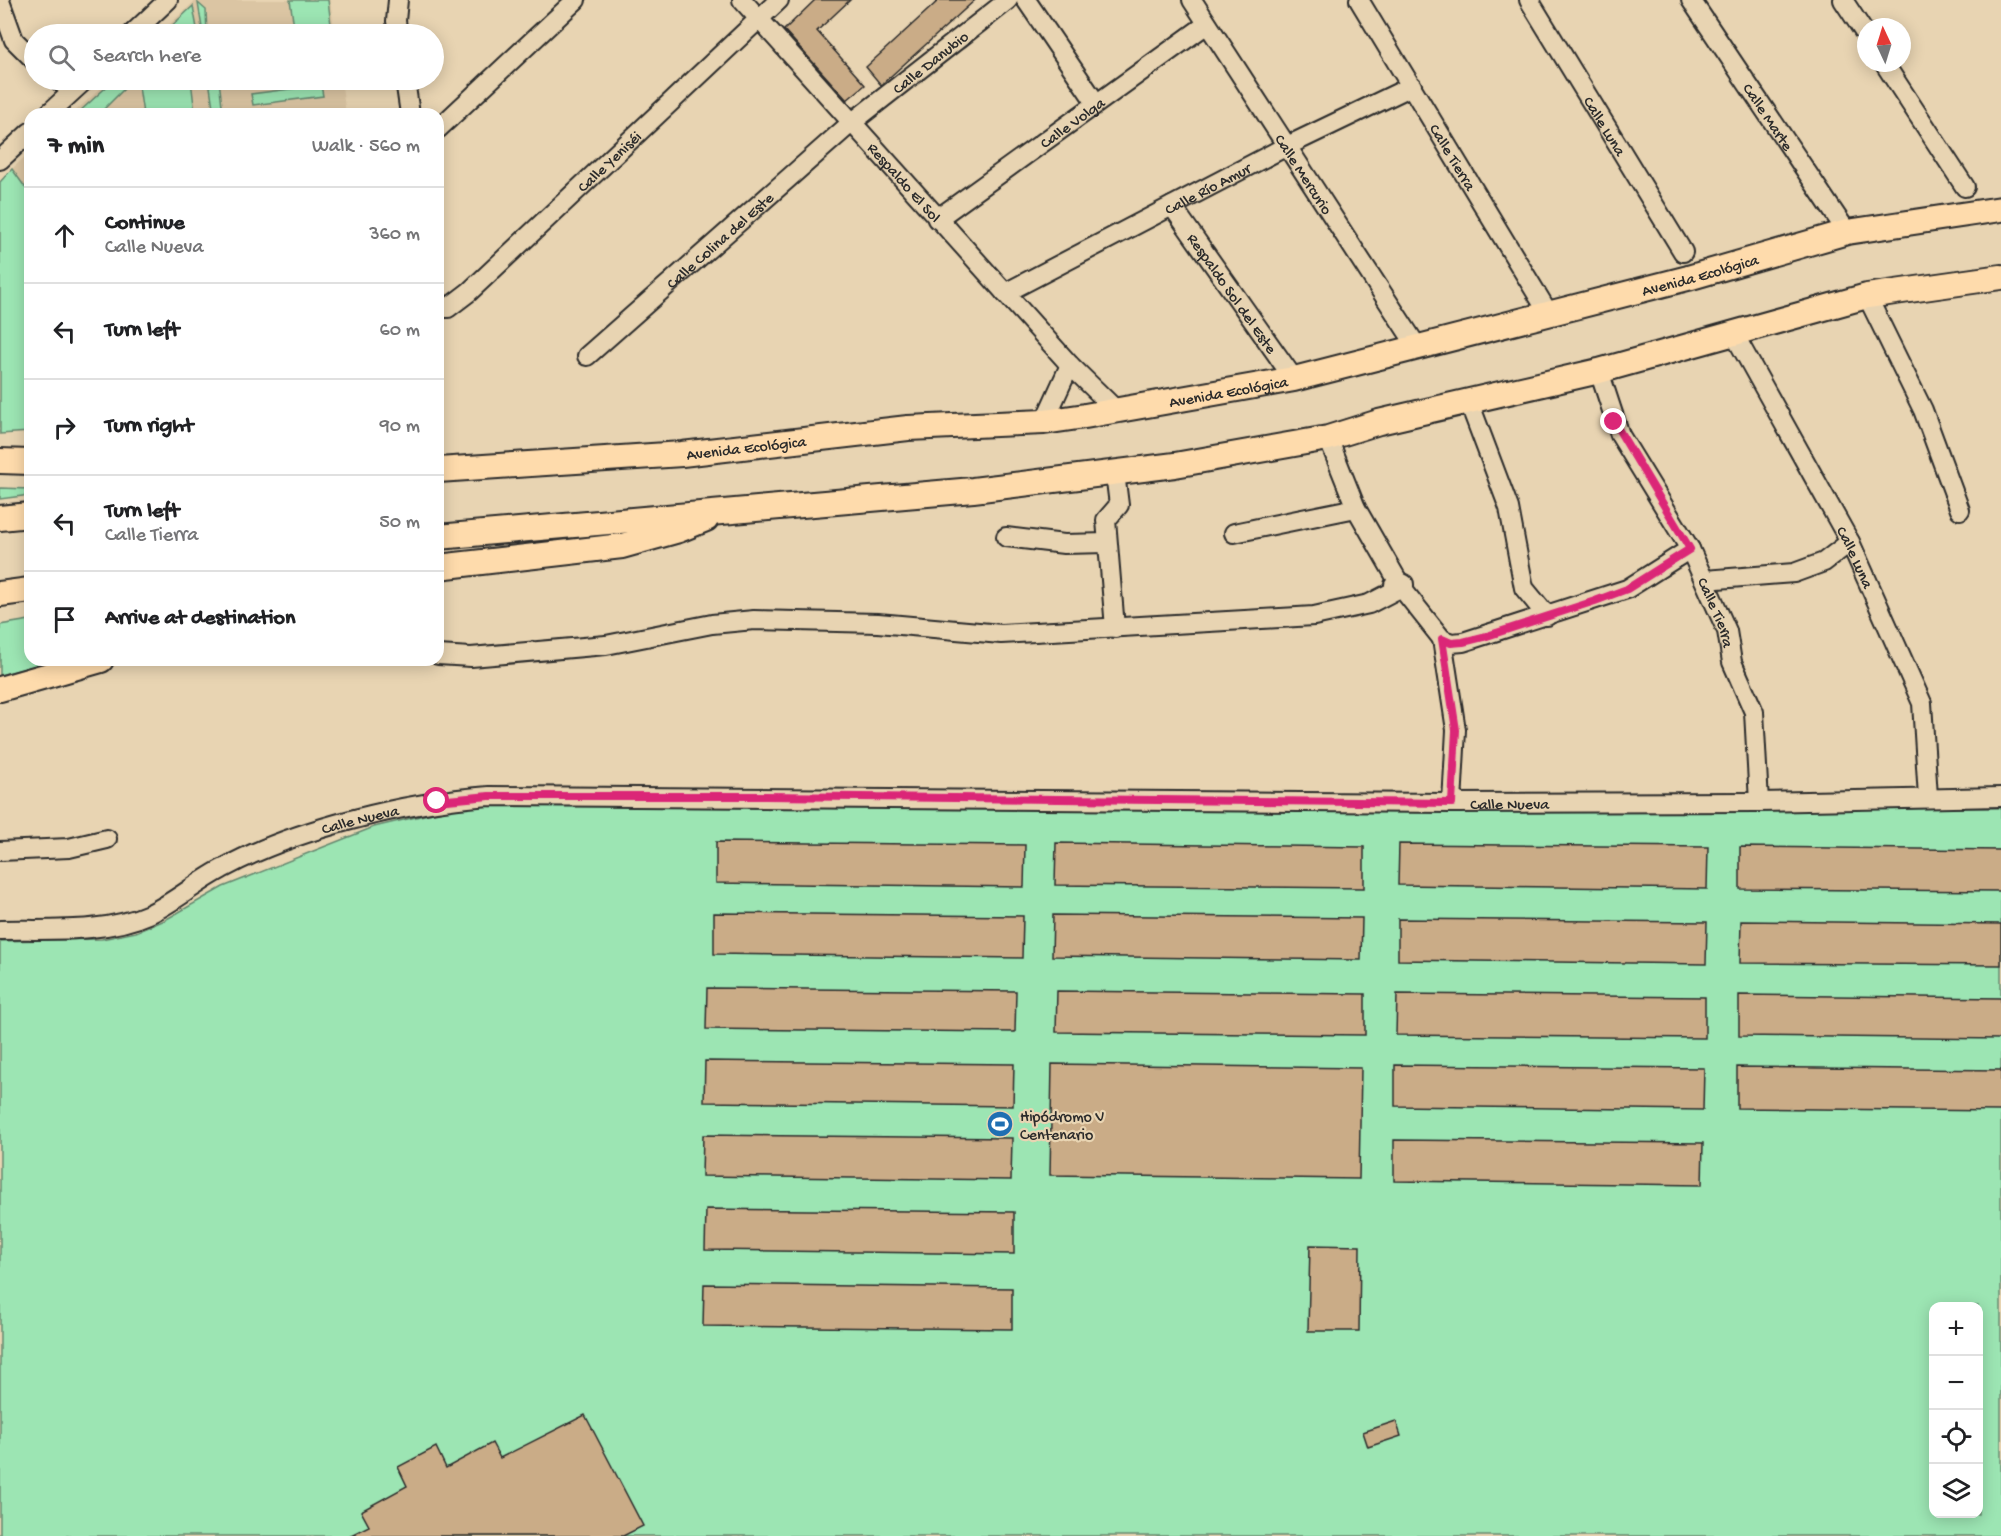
<!DOCTYPE html>
<html lang="en">
<head>
<meta charset="utf-8">
<style>
  body { margin:0; font-family:"Gochi Hand",sans-serif; background:#f6f6f6; color:#202124 }
  .controls { position:absolute; right:18px; bottom:18px; display:grid; overflow:hidden; border-radius:12px; box-shadow:0 3px 15px #0003 }
  .controls button { width:54px; height:54px; display:grid; place-items:center; padding:0; border:0; border-bottom:2px solid #e0e0e0; background:#fff; color:#202124; font:30px sans-serif }
  .compass { position:absolute; left:1857px; top:18px; width:54px; height:54px; border-radius:50%; background:#fff; box-shadow:0 3px 15px #0003; rotate:356deg }
  .stop { position:absolute; width:18px; height:18px; margin:-14px; border:4px solid #db2777; border-radius:50%; background:#fff }
  .stop.end { background:#db2777; border-color:#fff; box-shadow:0 2px 6px #0008 }
  .list { margin:0; padding:0; list-style:none }
  h2 { display:flex; justify-content:space-between; align-items:center; height:78px; margin:0; padding:0 24px; font-size:26px }
  h2 small { font-size:20px; font-weight:400; color:#757577 }
  .list li { display:grid; grid-template-columns:39px 1fr auto; gap:18px; align-items:center; box-sizing:border-box; height:96px; padding:0 24px; border-top:2px solid #e0e0e0 }
  .list b { display:block; font-size:22px; white-space:nowrap }
  .list p { margin:0; font-size:20px; white-space:nowrap; color:#757577 }
  .list em { font-size:20px; font-style:normal; color:#757577 }
  .icon { flex:none; width:33px; height:33px; fill:none; stroke:currentColor; stroke-width:2; stroke-linecap:round; stroke-linejoin:round }
  .map { position:relative; flex:none; width:2001px; height:1536px; overflow:hidden }
  .search { position:absolute; background:#fff; box-shadow:0 3px 15px #0003; left:24px; top:24px; width:420px; height:66px; display:flex; align-items:center; gap:15px; box-sizing:border-box; padding:0 21px; border-radius:33px; color:#757577; font-size:22px }
  .panel { position:absolute; background:#fff; box-shadow:0 3px 15px #0003; left:24px; top:108px; width:420px; height:558px; border-radius:18px }
  .map>svg:first-child { display:block }
  .built { fill:#dbc5a3 }
  .green { fill:#9ce5b3; stroke:#64886f; stroke-width:1.5; fill-rule:evenodd }
  .building { fill:#caac87; stroke:#2b2b2b; stroke-width:1.5 }
  .lines { fill:none; stroke-linecap:round; stroke-linejoin:round }
  .minor-casing { stroke:#2b2b2b; stroke-width:22 }
  .major-casing { stroke:#2b2b2b; stroke-width:28 }
  .minor { stroke:#e8d4b2; stroke-width:18 }
  .major { stroke:#fedbac; stroke-width:24 }
  .route { stroke:#db2777; stroke-width:8 }
  .labels { text-anchor:middle; stroke-width:4.5; stroke-linejoin:round; paint-order:stroke }
  .street-label { font-size:16px; fill:#2b2b2b; stroke:#e8d4b2 }
  .poi-label { font-size:16px; fill:#2b2b2b; stroke:#e8d4b2; text-anchor:start }
</style>
</head>
<body>
<div class="map">
<svg width="2001" height="1536" viewBox="0 0 2001 1536">
  <rect width="100%" height="100%" fill="#e8d4b2"/>
  <filter id="ink" filterUnits="userSpaceOnUse"><feTurbulence type="fractalNoise" baseFrequency=".0167" numOctaves="2"/><feDisplacementMap in="SourceGraphic" scale="12" xChannelSelector="R" yChannelSelector="G"/><feConvolveMatrix kernelMatrix="1 2 1 2 8 2 1 2 1" color-interpolation-filters="sRGB"/></filter>
  <g filter="url(#ink)">
    <g class="built">
      <path d="M196,0H330L335,34H159Z"/>
      <path d="M110,80H341L346,114H72Z"/>
      <path d="M30,152V194L12,169Z"/>
    </g>
    <g class="green">
      <path d="M290,0H328L332,33L295,34Z"/>
      <path d="M198,3L206,10L207,34H210H203Z"/>
      <path d="M193,6L198,34H163Z"/>
      <path d="M114,80H133L99,114H77Z"/>
      <path d="M138,80H191L195,114H143Z"/>
      <path d="M209,80H219L223,114H214Z"/>
      <path d="M321,85L323,96L253,105L251,94Z"/>
      <path d="M12,169L30,194V432L0,434V182Z"/>
      <path d="M0,488L30,489V495L0,499Z"/>
      <path d="M30,620V660H57L0,675V625Z"/>
      <path d="M462,806L2001,808V1536H0V941L102,939L136,932L165,920L223,887L316,850L374,827ZM1934,1306H1978V1514H1934Z"/>
    </g>
    <g class="building">
      <path d="M815,0H850L817,31L865,85L847,100L784,30Z"/>
      <path d="M939,0H975L881,85L866,67Z"/>
      <path d="M716,842L1025,845L1024,887L716,883Z"/>
      <path d="M1056,843L1364,847V888L1055,885Z"/>
      <path d="M1399,844L1708,847L1707,889L1398,885Z"/>
      <path d="M1740,847L2001,850V891L1740,889Z"/>
      <path d="M714,913L1023,916L1022,958L714,954Z"/>
      <path d="M1053,915L1362,918L1361,960L1052,956Z"/>
      <path d="M1398,919L1707,922L1706,964L1398,960Z"/>
      <path d="M1741,921L2001,924V965L1740,963Z"/>
      <path d="M707,988L1016,991L1015,1032L706,1029Z"/>
      <path d="M1057,991L1365,994V1035L1056,1032Z"/>
      <path d="M1397,994L1705,997V1038L1396,1035Z"/>
      <path d="M1739,995L2001,998V1039L1739,1036Z"/>
      <path d="M705,1061L1014,1064L1013,1106L704,1102Z"/>
      <path d="M1052,1064L1361,1068L1359,1179L1050,1175Z"/>
      <path d="M1395,1065L1704,1068L1703,1110L1395,1106Z"/>
      <path d="M1737,1067L2001,1070V1111L1737,1108Z"/>
      <path d="M703,1135L1012,1138L1011,1180L702,1176Z"/>
      <path d="M1394,1140L1703,1143L1702,1185L1394,1181Z"/>
      <path d="M706,1209L1014,1212V1254L705,1250Z"/>
      <path d="M1310,1245L1360,1246L1359,1331H1308Z"/>
      <path d="M704,1284L1012,1288V1329L703,1326Z"/>
      <path d="M585,1415L643,1526L623,1536H349L369,1526L361,1511L407,1486L398,1467L436,1447L446,1468L492,1443L500,1458Z"/>
      <path d="M1396,1421L1401,1436L1368,1447L1363,1432Z"/>
    </g>
    <g class="lines">
      <defs>
        <g id="minor">
          <path id="s1" d="M742,0L1070,365L1117,411"/>
          <path d="M1026,0L1096,103"/>
          <path id="s2" d="M1192,0L1418,348"/>
          <path id="s3" d="M1359,0L1549,314"/>
          <path id="s4" d="M1529,0L1683,252"/>
          <path id="s5" d="M1691,0L1847,232"/>
          <path d="M1843,0L1866,35"/>
          <path d="M0,1L14,40L34,60"/>
          <path d="M132,34L168,0"/>
          <path d="M398,34L396,21L398,0"/>
          <path d="M1884,63L1965,187"/>
          <path d="M58,80L72,91"/>
          <path d="M405,80L410,114"/>
          <path d="M48,114L85,80"/>
          <path d="M438,129L576,0"/>
          <path d="M0,160L30,132"/>
          <path id="s6" d="M1172,206L1294,379"/>
          <path id="s7" d="M937,219L1207,24"/>
          <path id="s8" d="M1005,293L1285,147L1412,86"/>
          <path d="M1867,296L1923,410L1960,510"/>
          <path id="s9" d="M438,301L442,308H448L469,292L779,0"/>
          <path id="s10" d="M1734,334L1850,542L1922,703L1928,797"/>
          <path id="s11" d="M587,356L850,124L1008,0"/>
          <path id="s12" d="M1599,371L1620,435L1690,549L1727,631L1732,662L1754,712L1759,802"/>
          <path d="M1469,402L1509,508L1524,588L1547,616"/>
          <path d="M1044,422L1070,365"/>
          <path d="M1328,438L1356,508L1398,581"/>
          <path d="M1234,533L1356,508"/>
          <path d="M1006,537L1064,544L1107,543"/>
          <path d="M1705,580L1794,573L1824,562L1850,542"/>
          <path d="M1394,585L1398,581L1404,584V591L1442,639L1451,643L1463,642L1627,589L1690,549"/>
          <path d="M1115,628L1106,520L1119,505L1115,473"/>
          <path d="M1442,639L1456,730L1452,803"/>
          <path d="M438,655L471,657L606,645L712,624L754,620L878,623L1001,634L1314,616L1369,604L1394,591"/>
          <path d="M0,851L69,848L107,839"/>
          <path id="s13" d="M0,930C48,929 104,934 149,914C175,902 197,882 222,869C294,829 407,802 489,796L1452,803L1759,802L2001,797"/>
        </g>
        <g id="major">
          <path d="M0,461L30,462"/>
          <path id="s14" d="M438,470L682,454L908,428L1044,422L1085,416L1294,379L1688,278L1847,232L2001,209"/>
          <path d="M0,518L30,515"/>
          <path d="M438,537L973,490L1175,465L1328,438L1379,422L1599,371L1867,296L2001,277"/>
          <path d="M438,567L622,546L679,530L706,519"/>
          <path d="M0,594L30,590"/>
          <path d="M0,689L101,660"/>
        </g>
      </defs>
      <use href="#minor" class="minor-casing"/>
      <use href="#major" class="major-casing"/>
      <use href="#minor" class="minor"/>
      <use href="#major" class="major"/>
    </g>
  </g>
  <g class="lines" filter="url(#ink)">
    <path class="route" d="M437,801L489,796H765L1452,803L1456,730L1442,639L1451,643L1463,642L1487,636L1595,601L1627,589L1690,549L1614,422"/>
  </g>
  <defs>
    <symbol id="stadium-disc" viewBox="-11 -11 22 22"><circle r="9.5" fill="#1f6fb2" stroke="#e8d4b2"/><path d="M0-5a6.5 5 0 1 0 0 10a6.5 5 0 1 0 0-10ZM-3.5-1.8h7v3.6h-7Z" fill="#fff"/></symbol>
  </defs>
  <g fill-rule="evenodd">
    <use href="#stadium-disc" x="985" y="1109" width="30" height="30"/>
  </g>
  <g class="labels">
    <g class="street-label">
      <text dy="6" stroke="none"><textPath href="#s11" startOffset="452">Calle Danubio</textPath></text>
      <text dy="6" stroke="none"><textPath href="#s5" startOffset="140">Calle Marte</textPath></text>
      <text dy="6" stroke="none"><textPath href="#s7" startOffset="166">Calle Volga</textPath></text>
      <text dy="6" stroke="none"><textPath href="#s4" startOffset="147">Calle Luna</textPath></text>
      <text dy="6" stroke="none"><textPath href="#s3" startOffset="183">Calle Tierra</textPath></text>
      <text dy="6" stroke="none"><textPath href="#s9" startOffset="232">Calle Yeniséi</textPath></text>
      <text dy="6" stroke="none"><textPath href="#s2" startOffset="207">Calle Mercurio</textPath></text>
      <text dy="6" stroke="none"><textPath href="#s1" startOffset="244">Respaldo El Sol</textPath></text>
      <text dy="6" stroke="none"><textPath href="#s8" startOffset="228">Calle Río Amur</textPath></text>
      <text dy="6" stroke="none"><textPath href="#s11" startOffset="176">Calle Colina del Este</textPath></text>
      <text dy="6" stroke="none"><textPath href="#s14" startOffset="1281">Avenida Ecológica</textPath></text>
      <text dy="6" stroke="none"><textPath href="#s6" startOffset="106">Respaldo Sol del Este</textPath></text>
      <text dy="6" stroke="none"><textPath href="#s14" startOffset="795">Avenida Ecológica</textPath></text>
      <text dy="6" stroke="none"><textPath href="#s14" startOffset="309">Avenida Ecológica</textPath></text>
      <text dy="6" stroke="none"><textPath href="#s10" startOffset="254">Calle Luna</textPath></text>
      <text dy="6" stroke="none"><textPath href="#s12" startOffset="270">Calle Tierra</textPath></text>
      <text dy="6" stroke="none"><textPath href="#s13" startOffset="1536">Calle Nueva</textPath></text>
      <text dy="6" stroke="none"><textPath href="#s13" startOffset="384">Calle Nueva</textPath></text>
    </g>
    <g class="poi-label">
      <text x="1020" y="1121">Hipódromo V<tspan x="1020" dy="18">Centenario</tspan></text>
    </g>
  </g>
</svg>
<div class="controls">
<button>+</button>
<button>−</button>
<button><svg class="icon" aria-label="locate" viewBox="0 0 24 24"><circle cx="12" cy="12" r="6"/><path d="M12 2v4M12 18v4M2 12h4M18 12h4"/></svg></button>
<button><svg class="icon" aria-label="layers" viewBox="0 0 24 24"><path d="M12 4l9 5-9 5-9-5zM3 14l9 5 9-5"/></svg></button>
</div>
<svg class="compass" viewBox="-18 -18 36 36"><path d="M0-13l5 13h-10z" fill="#e53935"/><path d="M0 13l5-13h-10z" fill="#757577"/></svg>
<div class="stop" style="left:437px;top:801px"></div>
<div class="stop end" style="left:1614px;top:422px"></div>
<div class="search"><svg class="icon" aria-label="search" viewBox="0 0 24 24"><circle cx="10" cy="10" r="6"/><path d="M15 15l6 6"/></svg>Search here</div>
<section class="panel">
<h2>7 min<small>Walk · 560 m</small></h2>
<ul class="list">
<li><svg class="icon" aria-label="ahead" viewBox="0 0 24 24"><path d="M12 20V5M6 11l6-6 6 6"/></svg><div><b>Continue</b><p>Calle Nueva</p></div><em>360 m</em></li>
<li><svg class="icon" aria-label="left" viewBox="0 0 24 24"><path d="M17 20v-9H6M10 6l-5 5 5 5"/></svg><div><b>Turn left</b></div><em>60 m</em></li>
<li><svg class="icon" aria-label="right" viewBox="0 0 24 24"><path d="M7 20v-9h11M14 6l5 5-5 5"/></svg><div><b>Turn right</b></div><em>90 m</em></li>
<li><svg class="icon" aria-label="left" viewBox="0 0 24 24"><path d="M17 20v-9H6M10 6l-5 5 5 5"/></svg><div><b>Turn left</b><p>Calle Tierra</p></div><em>50 m</em></li>
<li><svg class="icon" aria-label="arrive" viewBox="0 0 24 24"><path d="M6 21V4h12l-3 4 3 4H6"/></svg><div><b>Arrive at destination</b></div></li>
</ul>
</section>
</div>
</body>
</html>
